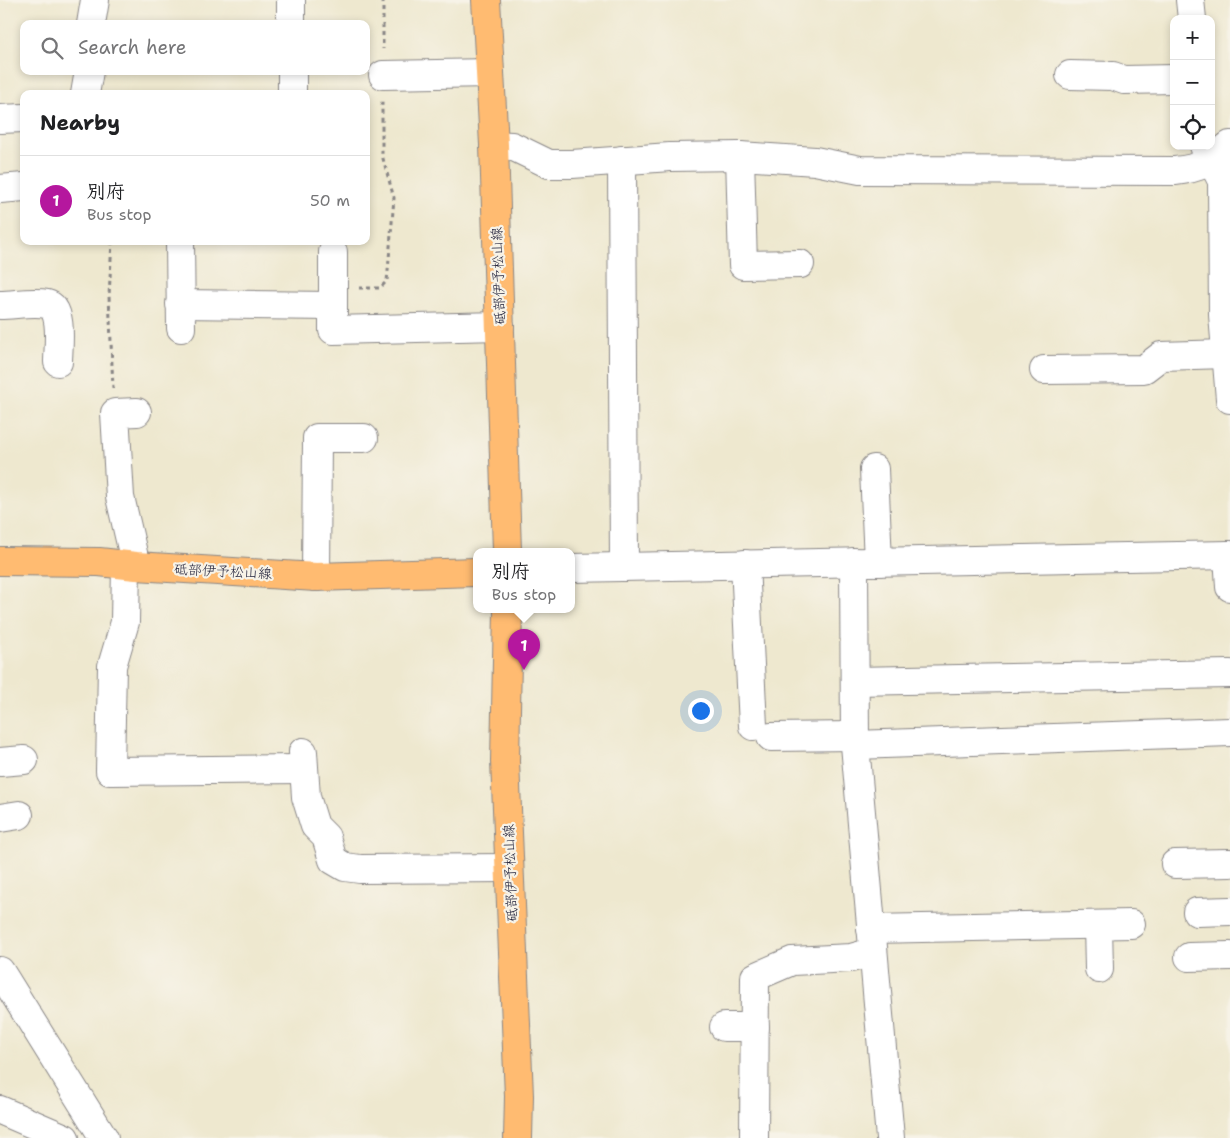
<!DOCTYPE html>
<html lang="en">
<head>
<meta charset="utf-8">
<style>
  body { margin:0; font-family:"Shantell Sans","Klee One",sans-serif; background:#f6f6f6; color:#202124 }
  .controls { position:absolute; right:15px; top:15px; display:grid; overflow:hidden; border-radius:10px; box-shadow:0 2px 8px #0003 }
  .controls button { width:45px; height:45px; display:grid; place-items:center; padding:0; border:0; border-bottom:1px solid #e0e0e0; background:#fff; color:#202124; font:25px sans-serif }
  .you { position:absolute; left:700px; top:710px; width:18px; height:18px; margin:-12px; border:4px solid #fff; border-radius:50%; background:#1a73e8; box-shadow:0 0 0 8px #1a73e833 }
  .badge { display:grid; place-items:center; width:32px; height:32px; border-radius:50%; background:#b5179e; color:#fff; font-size:16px; font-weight:700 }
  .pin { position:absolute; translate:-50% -41px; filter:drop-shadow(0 1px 2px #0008) }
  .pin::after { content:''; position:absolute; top:26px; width:18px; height:15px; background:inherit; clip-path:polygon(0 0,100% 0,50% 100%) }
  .popup { position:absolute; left:473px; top:548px; width:102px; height:65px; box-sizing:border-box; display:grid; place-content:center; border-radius:10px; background:#fff; filter:drop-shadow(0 1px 4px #0005); font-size:16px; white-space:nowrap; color:#757577 }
  .popup b { font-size:19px; color:#202124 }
  .popup::after { content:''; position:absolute; left:50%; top:100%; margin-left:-10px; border:10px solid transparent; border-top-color:#fff }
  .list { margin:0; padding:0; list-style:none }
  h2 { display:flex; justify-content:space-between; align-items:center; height:65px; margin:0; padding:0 20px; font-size:21px }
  h2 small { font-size:16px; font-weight:400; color:#757577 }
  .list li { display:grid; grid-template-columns:32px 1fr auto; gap:15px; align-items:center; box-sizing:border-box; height:90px; padding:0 20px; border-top:1px solid #e0e0e0 }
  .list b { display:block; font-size:19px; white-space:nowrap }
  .list p { margin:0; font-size:16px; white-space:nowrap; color:#757577 }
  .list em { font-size:16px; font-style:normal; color:#757577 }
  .icon { flex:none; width:28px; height:28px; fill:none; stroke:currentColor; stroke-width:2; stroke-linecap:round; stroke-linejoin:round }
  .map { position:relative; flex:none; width:1230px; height:1138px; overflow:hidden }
  .search { position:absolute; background:#fff; box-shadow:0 2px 8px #0003; left:20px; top:20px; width:350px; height:55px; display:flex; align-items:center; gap:12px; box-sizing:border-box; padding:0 18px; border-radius:10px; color:#757577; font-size:19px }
  .panel { position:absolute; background:#fff; box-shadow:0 2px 8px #0003; left:20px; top:90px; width:350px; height:155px; border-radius:10px }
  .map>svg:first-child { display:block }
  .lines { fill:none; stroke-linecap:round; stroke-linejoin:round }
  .minor-casing { stroke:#888585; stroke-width:30 }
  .major-casing { stroke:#888585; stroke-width:30 }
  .path { stroke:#888585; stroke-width:3; stroke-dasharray:4 4; stroke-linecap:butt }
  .minor { stroke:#fff; stroke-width:28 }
  .major { stroke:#ffbb71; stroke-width:28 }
  .labels { text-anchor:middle; stroke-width:4.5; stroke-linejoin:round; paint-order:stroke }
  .street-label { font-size:14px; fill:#22223b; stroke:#f7f3e8 }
</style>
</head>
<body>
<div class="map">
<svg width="1230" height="1138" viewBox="0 0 1230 1138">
  <rect width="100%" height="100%" fill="#f7f3e8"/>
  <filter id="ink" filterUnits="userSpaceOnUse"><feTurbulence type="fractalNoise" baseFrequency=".02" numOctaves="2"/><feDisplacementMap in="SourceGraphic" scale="10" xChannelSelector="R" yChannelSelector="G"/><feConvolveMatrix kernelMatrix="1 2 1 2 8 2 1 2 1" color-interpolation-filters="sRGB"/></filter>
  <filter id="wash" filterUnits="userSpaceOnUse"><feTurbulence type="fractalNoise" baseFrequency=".0096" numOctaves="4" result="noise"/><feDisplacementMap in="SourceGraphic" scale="20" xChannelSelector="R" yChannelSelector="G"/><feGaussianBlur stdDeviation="1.12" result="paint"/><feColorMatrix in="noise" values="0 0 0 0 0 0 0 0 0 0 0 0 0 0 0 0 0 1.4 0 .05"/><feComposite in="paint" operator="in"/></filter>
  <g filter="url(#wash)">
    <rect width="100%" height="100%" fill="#eee8cf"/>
  </g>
  <g filter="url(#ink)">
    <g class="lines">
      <defs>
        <g id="minor">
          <path d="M291,0V24"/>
          <path d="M1190,0L1192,19"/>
          <path d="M91,24L95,0"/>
          <path d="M292,71V94"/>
          <path d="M383,75L490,73"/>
          <path d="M1070,75L1113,76L1124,80L1174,79"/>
          <path d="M85,94L89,71"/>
          <path d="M0,119L24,118"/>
          <path d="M494,145L512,146L549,164H572L670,157L740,156L815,161L860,170L1175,171C1203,168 1209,162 1230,145"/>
          <path d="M1204,146L1222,181L1223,315L1230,399"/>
          <path d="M740,156L743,265L800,264"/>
          <path d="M622,160L624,567"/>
          <path d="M0,189L24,187"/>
          <path d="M180,241L181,328"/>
          <path d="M333,252V330L500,326"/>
          <path d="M180,304L333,306"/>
          <path d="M0,305C14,305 33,301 47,304C64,308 58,349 58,362"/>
          <path d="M1044,370L1144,369L1161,356L1226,354"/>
          <path d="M874,469L878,562"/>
          <path d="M1228,555L1230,587"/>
          <path d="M854,562L855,745L890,1138"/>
          <path d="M745,564L753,726"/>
          <path d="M126,565L125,622L112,666L110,771L303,769"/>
          <path d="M136,566L120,497L115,413L137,412"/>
          <path d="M572,568L1230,555"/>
          <path d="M316,577L317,438H364"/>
          <path d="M855,681L1230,674"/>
          <path d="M771,737L855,736"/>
          <path d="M855,745L1230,732"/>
          <path d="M303,752L306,797L315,826L326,837L333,860L345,867L360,869L509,868"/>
          <path d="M0,762L24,760"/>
          <path d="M0,818L19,815"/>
          <path d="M1175,864L1230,863"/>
          <path d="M1197,912L1230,911"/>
          <path d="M1098,925L1099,969"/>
          <path d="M871,929L1131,924"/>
          <path d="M1189,957L1230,956"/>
          <path d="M0,971L104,1138"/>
          <path d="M724,1027H755"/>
          <path d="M0,1110L65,1138"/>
          <path d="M754,1138L755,977L792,961L851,958L873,952"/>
        </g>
        <g id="major">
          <path d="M486,0L494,145L507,551"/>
          <path d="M0,561L99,562L136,566L316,577L476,572"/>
          <path d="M508,609L505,761L519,1096L518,1138"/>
        </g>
      </defs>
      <use href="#minor" class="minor-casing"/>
      <use href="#major" class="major-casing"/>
      <g class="path">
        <path d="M383,0V49"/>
        <path d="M112,241L109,296L113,388"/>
        <path d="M359,288H380L387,281L388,271L394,198L382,155V101"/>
      </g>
      <use href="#minor" class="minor"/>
      <use href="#major" class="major"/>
    </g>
  </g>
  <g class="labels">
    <g class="street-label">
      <text transform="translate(498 276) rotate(-92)" y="5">砥部伊予松山線</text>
      <text transform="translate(223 571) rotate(3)" y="5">砥部伊予松山線</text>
      <text transform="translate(510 873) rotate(-92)" y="5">砥部伊予松山線</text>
    </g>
  </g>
</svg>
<div class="controls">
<button>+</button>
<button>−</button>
<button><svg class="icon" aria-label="locate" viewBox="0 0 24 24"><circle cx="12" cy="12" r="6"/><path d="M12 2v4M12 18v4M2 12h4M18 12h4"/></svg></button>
</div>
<div class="you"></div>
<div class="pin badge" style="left:524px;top:670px">1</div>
<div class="popup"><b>別府</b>Bus stop</div>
<div class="search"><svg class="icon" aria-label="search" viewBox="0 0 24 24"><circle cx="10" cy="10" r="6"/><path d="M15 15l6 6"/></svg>Search here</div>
<section class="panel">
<h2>Nearby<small></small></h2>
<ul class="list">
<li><span class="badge">1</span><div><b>別府</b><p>Bus stop</p></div><em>50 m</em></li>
</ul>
</section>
</div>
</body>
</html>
